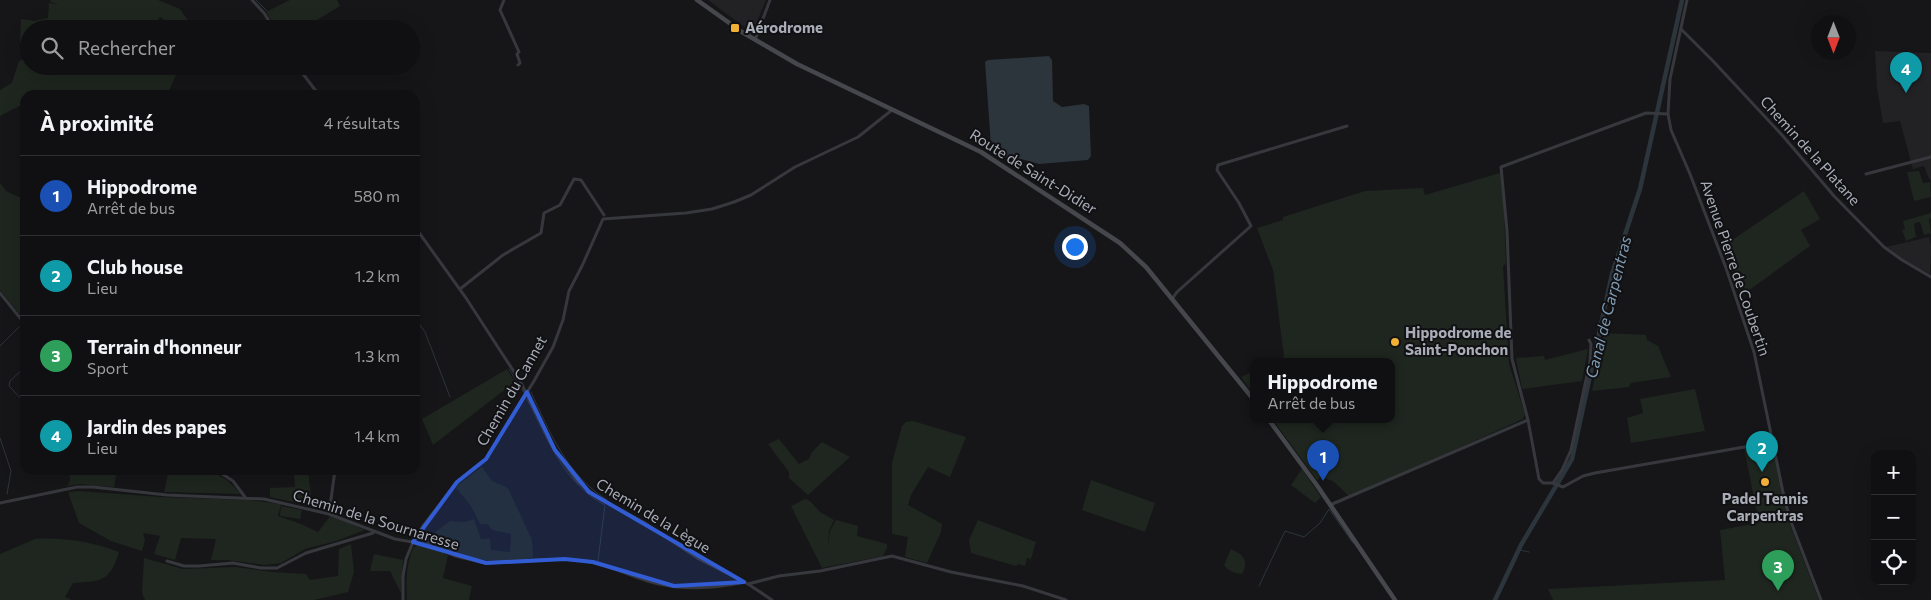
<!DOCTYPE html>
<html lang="fr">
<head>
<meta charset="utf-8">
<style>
  body { margin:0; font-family:Commissioner,sans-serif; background:#1e1e20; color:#f1f3f6 }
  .controls { position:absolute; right:15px; bottom:15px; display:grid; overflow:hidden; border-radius:10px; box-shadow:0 5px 20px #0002 }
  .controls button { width:45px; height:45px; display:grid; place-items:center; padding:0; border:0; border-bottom:1px solid #303032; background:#101012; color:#f1f3f6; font:25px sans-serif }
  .compass { position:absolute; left:1811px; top:15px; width:45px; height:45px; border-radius:50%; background:#101012; box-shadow:0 5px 20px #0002; rotate:180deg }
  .you { position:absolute; left:1074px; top:246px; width:18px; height:18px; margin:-12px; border:4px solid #fff; border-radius:50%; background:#1a73e8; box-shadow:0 0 0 8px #1a73e833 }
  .badge { display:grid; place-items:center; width:32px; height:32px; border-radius:50%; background:#2563eb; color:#fff; font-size:16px; font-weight:700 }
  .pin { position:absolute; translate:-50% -41px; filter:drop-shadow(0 1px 2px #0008) }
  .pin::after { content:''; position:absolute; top:26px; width:18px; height:15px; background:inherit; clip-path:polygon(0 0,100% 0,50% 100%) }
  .popup { position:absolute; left:1250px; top:358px; width:145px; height:65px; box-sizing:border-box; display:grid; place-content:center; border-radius:10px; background:#101012; filter:drop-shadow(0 1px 4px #0005); font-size:16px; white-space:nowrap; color:#9c9d9f }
  .popup b { font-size:19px; color:#f1f3f6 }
  .popup::after { content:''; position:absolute; left:50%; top:100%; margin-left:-10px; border:10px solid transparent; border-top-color:#101012 }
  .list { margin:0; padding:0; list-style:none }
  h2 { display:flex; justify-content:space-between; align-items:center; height:65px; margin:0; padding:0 20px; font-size:21px }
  h2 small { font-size:16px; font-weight:400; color:#9c9d9f }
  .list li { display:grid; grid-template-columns:32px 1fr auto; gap:15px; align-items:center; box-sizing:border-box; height:80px; padding:0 20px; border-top:1px solid #303032 }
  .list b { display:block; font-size:19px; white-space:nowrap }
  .list p { margin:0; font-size:16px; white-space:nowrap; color:#9c9d9f }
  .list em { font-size:16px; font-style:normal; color:#9c9d9f }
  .icon { flex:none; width:28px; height:28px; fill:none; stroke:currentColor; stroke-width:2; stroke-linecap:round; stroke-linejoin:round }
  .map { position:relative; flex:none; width:1931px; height:600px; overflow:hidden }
  .search { position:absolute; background:#101012; box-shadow:0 5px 20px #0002; left:20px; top:20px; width:400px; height:55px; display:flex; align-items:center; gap:12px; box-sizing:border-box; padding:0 18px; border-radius:28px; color:#9c9d9f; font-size:19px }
  .panel { position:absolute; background:#101012; box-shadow:0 5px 20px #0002; left:20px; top:90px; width:400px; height:385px; border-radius:15px }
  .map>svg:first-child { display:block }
  .built { fill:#222225 }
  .green { fill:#1e261f }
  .water { fill:#2c353c }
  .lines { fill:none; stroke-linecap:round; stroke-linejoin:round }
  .stream { stroke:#2c353c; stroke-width:1 }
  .canal { stroke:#2c353c; stroke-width:4.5 }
  .street { stroke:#37383d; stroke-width:3 }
  .secondary { stroke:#45474d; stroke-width:4.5 }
  .marked { fill:#325cd3; fill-opacity:0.2; stroke:#325cd3; stroke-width:4; stroke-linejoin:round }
  .poi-dot { fill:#f2b134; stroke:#111113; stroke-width:2 }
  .labels { text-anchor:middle; stroke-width:4; stroke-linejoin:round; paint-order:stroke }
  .poi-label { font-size:15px; font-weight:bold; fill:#a8adb8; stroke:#111113; text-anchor:start }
  .street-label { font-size:15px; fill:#a8adb8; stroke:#111113 }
  .water-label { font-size:16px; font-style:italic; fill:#7f9bb3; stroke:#111113 }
</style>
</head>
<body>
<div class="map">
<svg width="1931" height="600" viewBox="0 0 1931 600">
  <rect width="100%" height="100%" fill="#161618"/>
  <g class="built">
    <path d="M708,0H766L755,26L747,29Z"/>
    <path d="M1875,51L1931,53V179H1929L1924,166L1913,169L1900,121L1883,123L1877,88Z"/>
    <path d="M1929,237L1931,246L1930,274L1907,262L1886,247Z"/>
  </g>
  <g class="green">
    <path d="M50,0H158L180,9L194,29H177L160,17L151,29H29V42L20,43L21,19L34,21L48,18L49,3L59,5L51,2Z"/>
    <path d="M290,0H337L340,6L302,29H277L266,12Z"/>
    <path d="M29,46V66H151L154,69L158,66H180L167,95H25V103L0,116V90L12,83L19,61L27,58Z"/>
    <path d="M1919,171L1923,183L1930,182L1931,197L1914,201L1907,172Z"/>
    <path d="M1500,173L1504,209L1506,264L1503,266L1509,364L1525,414L1523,419L1350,497L1333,481L1321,477L1317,480L1273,420H1392V362H1273L1284,357L1273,270L1257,228L1283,220V217L1365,191L1423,188L1425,195Z"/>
    <path d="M0,183L6,191L25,200V320L0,290Z"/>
    <path d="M1804,191L1820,219L1801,230L1810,246L1741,296L1722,247Z"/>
    <path d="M1931,213V218L1929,219L1931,233L1924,235L1920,222L1915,223L1914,226L1916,237L1906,241L1902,230L1905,229L1903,221Z"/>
    <path d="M1604,333L1646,335L1647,340L1658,346L1671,377L1631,383L1629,387L1592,391Z"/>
    <path d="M1588,349L1582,381L1522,389L1516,358L1544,356L1545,360Z"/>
    <path d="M507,369L515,382L433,445L422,419Z"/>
    <path d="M1254,371V395L1241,377Z"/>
    <path d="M1695,389L1705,431L1631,443L1627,418L1643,413L1640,399Z"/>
    <path d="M913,421L966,437L950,477L928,467L911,495L908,505L942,524L941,532L927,563L905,557L908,537L892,534V463L902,426L906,422Z"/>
    <path d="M779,439L799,464L809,459L812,452L822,442L850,457L808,495L789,478V472L768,444Z"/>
    <path d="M1771,444L1790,525L1819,600H1553L1548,589L1725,580L1720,530L1759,523L1744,448Z"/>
    <path d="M482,467L492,481L508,488L532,540L533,557C524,561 516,560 506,561C474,562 451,552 422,542L450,521L465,522L474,519L481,539H490L491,550L510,552L511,534L492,530L487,524H480L471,506L456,488L459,484Z"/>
    <path d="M1302,469L1321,497L1315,503L1291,485Z"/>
    <path d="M69,470H117L114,487L79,484L67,486L70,481Z"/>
    <path d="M169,470H209L227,480L241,494L164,492Z"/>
    <path d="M294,470H308L312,506L270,497V488L295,487Z"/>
    <path d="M1091,480L1155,503L1145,532L1082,510Z"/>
    <path d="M78,491L162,497L249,500L281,504L278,516L301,524L318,532L331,515L365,530L336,541L305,549L281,563L265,565L227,560H211L216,539L181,538L175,560L154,554L160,536L143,533L145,540L142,551L111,541L79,523L68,492Z"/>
    <path d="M805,499L810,501L820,512L834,520L829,531L828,547L830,531L836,520L858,526L857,536L887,544V548L883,556L822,568L791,506Z"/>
    <path d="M281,506L302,510L300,519L280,516Z"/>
    <path d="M978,520L1036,542L1031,559L1027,558L1025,566L1018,564L1016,566L971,553L969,540Z"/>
    <path d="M35,539C62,537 94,542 119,552C110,582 101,581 73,583L65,597L72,600H0V554Z"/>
    <path d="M351,544L354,572L348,592L314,600H145L142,593L144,558L183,569L236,567L273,572L306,574L310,580L338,576L339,549Z"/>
    <path d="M419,544L439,550L448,555L443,578L472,586L469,600H407C406,580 406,567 413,548Z"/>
    <path d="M1231,549C1244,555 1249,561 1242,574C1236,574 1227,570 1224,565Z"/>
    <path d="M374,554L403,560L401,593L390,571H370Z"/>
  </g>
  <path class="water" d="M1049,56L1052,60L1053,101L1062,107L1084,104L1089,106L1091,156L1088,160L1039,164L1021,159L1018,161L1008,159L991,146L985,62L988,60Z"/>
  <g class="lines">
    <g class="stream">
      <path d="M256,0L267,11"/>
      <path d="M415,318L425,332L450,397"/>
      <path d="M0,346L19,327"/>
      <path d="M25,367L10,381L9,386L25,403"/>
      <path d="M509,369L524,393"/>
      <path d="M531,392C550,433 567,475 607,500"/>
      <path d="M527,399C547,438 564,484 605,505L598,561"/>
      <path d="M0,438L11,471L7,494"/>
      <path d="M1520,550L1529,552"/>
      <path d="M1259,586L1285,531L1304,537L1320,523L1329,509L1353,543"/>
    </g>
    <path class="canal" d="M1495,600L1521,545L1572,459L1612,274L1640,189L1682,0"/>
    <g class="street">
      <path d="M252,0L264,13L274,29"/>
      <path d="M504,0L500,10L519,52L517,54L520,63L518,65"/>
      <path d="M1687,0L1670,79L1668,114L1671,130L1690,174L1726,268L1754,352L1784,497L1791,522L1821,600"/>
      <path d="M1681,29L1713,61L1782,135L1834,196L1884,247L1902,260L1931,277"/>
      <path d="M744,32H751L759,27"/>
      <path d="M755,40L770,0"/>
      <path d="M297,66L319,95"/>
      <path d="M1668,114L1646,113L1501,167L1507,231L1512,359L1528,420L1539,479L1543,483H1553L1563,487L1583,476L1595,473L1773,442"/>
      <path d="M1866,174L1931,157"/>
      <path d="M415,227L466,298L520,381L555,450L577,481L597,497L645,523L699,559L748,584L772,600"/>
      <path d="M460,289L503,255L541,233L544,213L560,205L574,179L581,180L604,215"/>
      <path d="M0,293L25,324"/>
      <path d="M1172,299L1177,292L1251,226L1239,203L1217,170L1218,165L1347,126"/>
      <path d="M216,470L233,481L245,497"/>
      <path d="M1553,483L1562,470L1571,450L1590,361L1591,344L1589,340"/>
      <path d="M0,503L77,487H93L167,495L264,499L329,514L395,539L430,545L455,556L486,563C520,562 556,556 590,562C614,566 635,579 659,584C685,590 718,588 744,582"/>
      <path d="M1330,505L1528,420"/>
      <path d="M329,514L335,470"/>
      <path d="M167,561L184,566H199L233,563L261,568H277L306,553L373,533"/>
      <path d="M748,584L779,576L820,571L892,556L951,572L1023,586L1066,600"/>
      <path d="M403,600V576L406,559L413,542L423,526L457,482L486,459L534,381L553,347L563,320L569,291L582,266L603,219L686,213L712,209L734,202L751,195L795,167L858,137L892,110"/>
    </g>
    <g class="secondary">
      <path d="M697,0L742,32L797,64L981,152L1120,243L1146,267L1254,400"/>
      <path d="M1269,420L1316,484L1395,600"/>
    </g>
  </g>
  <path class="marked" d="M527,392L555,450L589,492L744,582L674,586L593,562L565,559L486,563L413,542L457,482L486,459Z"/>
  <g class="poi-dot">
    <rect x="730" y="23" width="10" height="10" rx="2.5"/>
    <circle cx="1395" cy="342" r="5"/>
    <circle cx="1765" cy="482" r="5"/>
  </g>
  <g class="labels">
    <g class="poi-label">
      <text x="745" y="33">Aérodrome</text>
      <text x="1405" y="338">Hippodrome de<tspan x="1405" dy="17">Saint-Ponchon</tspan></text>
      <text x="1765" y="504" text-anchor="middle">Padel Tennis<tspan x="1765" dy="17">Carpentras</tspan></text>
    </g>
    <g class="street-label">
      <text transform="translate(1810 151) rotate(48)" y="5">Chemin de la Platane</text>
      <text transform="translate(1033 172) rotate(32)" y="5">Route de Saint-Didier</text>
      <text transform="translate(1735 268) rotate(71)" y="5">Avenue Pierre de Coubertin</text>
      <text transform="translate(512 391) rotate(-60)" y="5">Chemin du Cannet</text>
      <text transform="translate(653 516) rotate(31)" y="5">Chemin de la Lègue</text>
      <text transform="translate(376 520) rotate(17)" y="5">Chemin de la Sournaresse</text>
    </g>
    <g class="water-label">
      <text transform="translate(1608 307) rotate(-76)" y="6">Canal de Carpentras</text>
    </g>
  </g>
</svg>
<div class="controls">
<button>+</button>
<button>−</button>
<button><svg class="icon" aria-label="locate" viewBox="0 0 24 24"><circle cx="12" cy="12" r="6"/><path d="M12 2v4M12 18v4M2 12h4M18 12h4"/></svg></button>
</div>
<svg class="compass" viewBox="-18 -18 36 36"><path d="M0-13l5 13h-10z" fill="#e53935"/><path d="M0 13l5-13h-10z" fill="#9c9d9f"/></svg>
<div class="you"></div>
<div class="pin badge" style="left:1323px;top:481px;background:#1a4fb4">1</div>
<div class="popup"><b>Hippodrome</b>Arrêt de bus</div>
<div class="pin badge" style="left:1762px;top:472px;background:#0f9aa8">2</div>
<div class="pin badge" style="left:1778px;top:591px;background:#2e9e5b">3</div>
<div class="pin badge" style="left:1906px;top:93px;background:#0f9aa8">4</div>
<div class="search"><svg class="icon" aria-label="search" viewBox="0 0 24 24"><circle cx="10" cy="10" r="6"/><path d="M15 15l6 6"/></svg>Rechercher</div>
<section class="panel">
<h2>À proximité<small>4 résultats</small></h2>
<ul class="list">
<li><span class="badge" style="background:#1a4fb4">1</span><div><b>Hippodrome</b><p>Arrêt de bus</p></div><em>580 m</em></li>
<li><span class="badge" style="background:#0f9aa8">2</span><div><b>Club house</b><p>Lieu</p></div><em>1.2 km</em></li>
<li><span class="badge" style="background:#2e9e5b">3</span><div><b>Terrain d'honneur</b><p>Sport</p></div><em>1.3 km</em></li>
<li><span class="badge" style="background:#0f9aa8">4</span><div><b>Jardin des papes</b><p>Lieu</p></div><em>1.4 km</em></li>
</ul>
</section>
</div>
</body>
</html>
